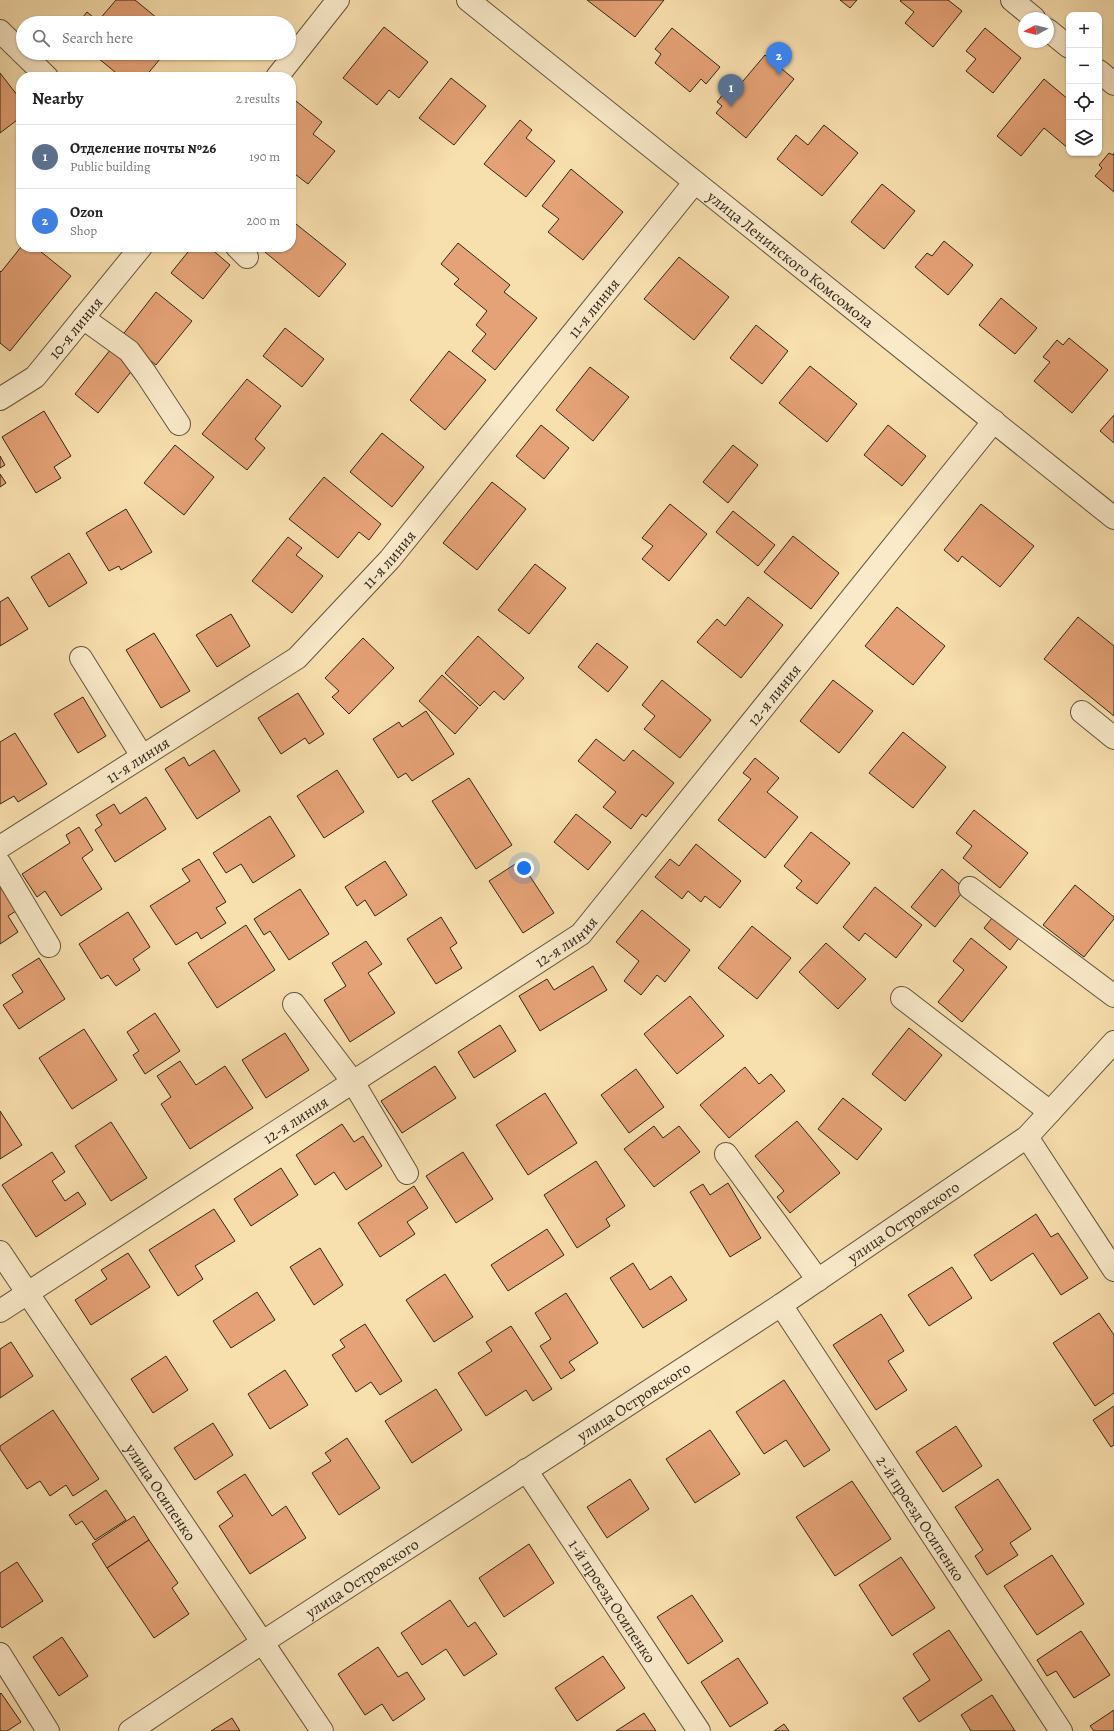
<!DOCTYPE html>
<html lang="en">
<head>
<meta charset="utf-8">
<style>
  body { margin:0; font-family:Alegreya,serif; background:#f2f2f2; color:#222 }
  .controls { position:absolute; right:12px; top:12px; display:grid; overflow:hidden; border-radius:8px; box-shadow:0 1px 3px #0004 }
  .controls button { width:36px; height:36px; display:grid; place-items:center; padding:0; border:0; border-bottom:1px solid #e0e0e0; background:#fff; color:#222; font:20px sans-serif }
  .compass { position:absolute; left:1018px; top:12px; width:36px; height:36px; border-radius:50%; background:#fff; box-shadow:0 1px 3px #0004; rotate:263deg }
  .you { position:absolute; left:524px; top:868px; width:14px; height:14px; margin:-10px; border:3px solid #fff; border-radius:50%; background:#1a73e8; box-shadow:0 0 0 6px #1a73e833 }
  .badge { display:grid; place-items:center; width:26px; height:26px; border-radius:50%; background:#111827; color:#fff; font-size:13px; font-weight:700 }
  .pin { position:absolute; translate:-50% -33px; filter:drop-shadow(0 1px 2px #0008) }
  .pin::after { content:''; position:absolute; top:21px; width:14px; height:12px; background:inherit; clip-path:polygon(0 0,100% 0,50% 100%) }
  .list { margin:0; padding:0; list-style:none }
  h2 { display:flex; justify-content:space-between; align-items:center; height:52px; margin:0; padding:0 16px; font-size:17px }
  h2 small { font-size:13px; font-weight:400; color:#767676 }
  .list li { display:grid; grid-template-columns:26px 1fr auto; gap:12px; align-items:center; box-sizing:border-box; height:64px; padding:0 16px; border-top:1px solid #e0e0e0 }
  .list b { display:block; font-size:15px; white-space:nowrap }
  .list p { margin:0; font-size:13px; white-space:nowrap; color:#767676 }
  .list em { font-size:13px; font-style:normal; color:#767676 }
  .icon { flex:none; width:22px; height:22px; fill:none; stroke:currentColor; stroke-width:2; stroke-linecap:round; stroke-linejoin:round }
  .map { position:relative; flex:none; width:1114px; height:1731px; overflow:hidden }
  .search { position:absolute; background:#fff; box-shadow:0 1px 3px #0004; left:16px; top:16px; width:280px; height:44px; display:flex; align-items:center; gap:10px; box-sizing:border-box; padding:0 14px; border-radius:22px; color:#767676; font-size:15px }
  .panel { position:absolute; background:#fff; box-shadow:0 1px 3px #0004; left:16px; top:72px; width:280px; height:180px; border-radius:16px }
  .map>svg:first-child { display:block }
  .building { fill:#e5a276; stroke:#312719 }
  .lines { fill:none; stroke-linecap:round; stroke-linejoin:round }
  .minor-casing { stroke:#63553e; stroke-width:24 }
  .minor { stroke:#faeaca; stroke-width:22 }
  .labels { text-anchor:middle; stroke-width:3; stroke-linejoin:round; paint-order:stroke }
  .street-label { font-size:16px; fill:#312719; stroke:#faeaca }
</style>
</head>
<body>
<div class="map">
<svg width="1114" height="1731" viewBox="0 0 1114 1731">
  <rect width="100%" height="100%" fill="#f8dfae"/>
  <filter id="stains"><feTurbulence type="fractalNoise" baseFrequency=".005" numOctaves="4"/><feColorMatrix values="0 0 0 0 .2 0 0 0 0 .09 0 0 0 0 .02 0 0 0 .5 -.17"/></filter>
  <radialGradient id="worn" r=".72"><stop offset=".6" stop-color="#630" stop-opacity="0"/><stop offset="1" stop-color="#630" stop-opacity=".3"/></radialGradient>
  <g class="building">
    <path d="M116,0H135L163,23H78L87,12L98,21Z"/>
    <path d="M587,0H664L635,37Z"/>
    <path d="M840,0H857L850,8Z"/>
    <path d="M901,0H948L962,11L933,47L905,23L914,12L900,1Z"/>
    <path d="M384,27L428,62L399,98L389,90L377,105L343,78Z"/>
    <path d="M672,28L720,67L706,84L701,79L690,92L655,63L661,54L655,49Z"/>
    <path d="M985,28L1021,58L993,93L966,71L976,59L966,51Z"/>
    <path d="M92,53H165L145,77H121Z"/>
    <path d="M765,55L794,79L746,138L716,113L722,106L717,102L727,89L732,94Z"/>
    <path d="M0,73L21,100V117L0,133Z"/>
    <path d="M451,78L486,106L454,145L419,118Z"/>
    <path d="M1044,79L1069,100V149L1044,128L1021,156L997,136Z"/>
    <path d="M296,101L322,122L313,134L335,151L308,184L291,171V107Z"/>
    <path d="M520,120L532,130L526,138L555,161L526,197L484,164Z"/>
    <path d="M824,125L858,153L822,196L777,159L796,135L808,145Z"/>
    <path d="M1109,153L1113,155L1114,153V192L1095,176L1102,168L1099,165Z"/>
    <path d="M571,169L623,212L583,260L548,232L559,219L542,206Z"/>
    <path d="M882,184L915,211L884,249L851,222Z"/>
    <path d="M291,220L346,264L319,297L265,252L269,247H291Z"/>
    <path d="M944,241L973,265L948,295L915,267L927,253L932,256Z"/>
    <path d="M458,243L510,285L504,292L537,318L495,370L472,351L486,334L476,325L487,311L454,284L459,279L441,264Z"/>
    <path d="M21,247H35L71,276L10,351L0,343V271L1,272Z"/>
    <path d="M192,247H209L230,265L203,299L171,273Z"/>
    <path d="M679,257L729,297L694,340L644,299Z"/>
    <path d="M156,292L192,321L156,365L121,337Z"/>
    <path d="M1001,298L1037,328L1015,354L979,325Z"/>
    <path d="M756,325L788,351L762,384L730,358Z"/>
    <path d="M285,328L324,359L302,387L263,356Z"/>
    <path d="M1069,338L1108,370L1072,413L1034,381L1050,362L1043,357L1057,340L1063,345Z"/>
    <path d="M111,349L134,368L98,413L75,394Z"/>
    <path d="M449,351L486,380L445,430L410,400Z"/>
    <path d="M810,366L857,404L827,442L779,403Z"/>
    <path d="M590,367L629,397L593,441L556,410Z"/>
    <path d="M247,379L281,406L255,439L265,448L247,470L202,434Z"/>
    <path d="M44,411L71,456L54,467L61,478L36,493L2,437Z"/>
    <path d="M1114,415V443L1100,431Z"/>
    <path d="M541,425L569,448L544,479L516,456Z"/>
    <path d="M888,425L926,456L902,486L864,455Z"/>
    <path d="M382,433L424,467L392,507L350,472Z"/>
    <path d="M175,445L214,477L184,515L144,483Z"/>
    <path d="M733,445L758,465L728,503L703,482Z"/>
    <path d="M0,456L5,465L0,468Z"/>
    <path d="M0,474L6,483L0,487Z"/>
    <path d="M324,477L381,524L369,540L359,532L338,558L289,519Z"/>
    <path d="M492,482L526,509L477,570L443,543Z"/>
    <path d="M670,504L707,534L669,581L642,559L653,546L642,538Z"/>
    <path d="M981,504L1034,546L1000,587L962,556L958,562L944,550Z"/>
    <path d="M126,509L152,552L121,570L119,566L109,571L86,533Z"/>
    <path d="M733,511L775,545L758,566L716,532Z"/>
    <path d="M793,536L839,573L811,609L764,572Z"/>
    <path d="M288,537L302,548L296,555L323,576L292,613L252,581Z"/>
    <path d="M69,553L87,583L49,607L31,577Z"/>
    <path d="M535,564L566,588L529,634L498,610Z"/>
    <path d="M8,597L28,629L0,646V602Z"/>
    <path d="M748,597L783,625L741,678L697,642L717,619L725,626Z"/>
    <path d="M897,607L945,646L913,685L865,646Z"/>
    <path d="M231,614L250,646L217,667L196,635Z"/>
    <path d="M1078,617L1114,646V716L1044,659Z"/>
    <path d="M154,633L190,691L161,708L126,650Z"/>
    <path d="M478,636L524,678L504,700L494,691L480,706L445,673Z"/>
    <path d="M363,638L394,668L349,714L332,697L339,691L325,678Z"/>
    <path d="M597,643L628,667L608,692L578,667Z"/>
    <path d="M442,675L478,708L455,734L419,701Z"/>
    <path d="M662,680L711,720L680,758L644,729L655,716L642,705Z"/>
    <path d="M833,680L873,711L839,753L800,721Z"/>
    <path d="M298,693L324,734L309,744L305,738L281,754L258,718Z"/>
    <path d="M83,697L106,736L78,753L54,714Z"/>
    <path d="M426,711L454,754L412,781L406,773L398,778L373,739L399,722L402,727Z"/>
    <path d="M903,732L946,767L913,808L869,773Z"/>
    <path d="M15,733L47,784L18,802L14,796L0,804V742Z"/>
    <path d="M596,739L624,761L633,750L674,783L646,817L642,814L631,829L603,807L616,792L578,761Z"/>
    <path d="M214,750L240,791L197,819L165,769L184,757L189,766Z"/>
    <path d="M755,758L779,778L767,792L798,817L765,858L718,820L751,779L743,773Z"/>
    <path d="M337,770L364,812L324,838L297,796Z"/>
    <path d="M469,778L512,845L476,869L432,801Z"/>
    <path d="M146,797L166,829L115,862L95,830L102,825L96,815L114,804L120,814Z"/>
    <path d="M974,810L1028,853L1000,888L963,858L972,846L956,833Z"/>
    <path d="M576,814L611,842L588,870L554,842Z"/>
    <path d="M270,816L295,856L253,883L241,864L226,873L213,853Z"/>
    <path d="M79,827L93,850L82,858L102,889L61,916L45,891L37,897L22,874L70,843L66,835Z"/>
    <path d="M811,832L850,863L817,904L796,888L802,881L784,866Z"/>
    <path d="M696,844L741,881L720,908L705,896L701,902L688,891L682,899L655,877L670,859L679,866Z"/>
    <path d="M199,859L226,902L216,908L226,923L201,939L197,932L176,945L150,906L190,881L182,869Z"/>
    <path d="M385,861L407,895L375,916L365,900L357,906L345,887Z"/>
    <path d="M520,861L554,913L523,933L489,881Z"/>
    <path d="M942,869L965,889L935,927L911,907Z"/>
    <path d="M1075,885L1114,917V919L1084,957L1043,925Z"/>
    <path d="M0,886L16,911L8,916L18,932L0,944Z"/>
    <path d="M875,887L922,925L896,958L865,933L859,941L843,927Z"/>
    <path d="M300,889L329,934L289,960L270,931L264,935L254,919Z"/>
    <path d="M642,910L690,950L665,982L657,975L641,995L624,981L639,961L616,942Z"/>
    <path d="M128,912L150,947L133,959L140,970L116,986L108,975L101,979L79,944Z"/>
    <path d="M996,913L1022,934L1010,950L984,928Z"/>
    <path d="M441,917L457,943L450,948L462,968L436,984L407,939Z"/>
    <path d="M246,925L275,970L217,1008L188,963Z"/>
    <path d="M752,926L791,958L757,999L718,968Z"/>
    <path d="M971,938L1007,967L962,1022L938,1002L964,970L953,961Z"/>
    <path d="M366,941L382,964L368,973L395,1013L350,1042L324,1000L346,986L332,963Z"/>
    <path d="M826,943L866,979L838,1009L799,972Z"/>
    <path d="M39,958L65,999L19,1029L3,1005L23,992L12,975Z"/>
    <path d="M593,966L607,990L540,1031L519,996L547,979L554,990Z"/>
    <path d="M690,996L724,1036L677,1074L644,1034Z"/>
    <path d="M155,1013L180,1051L145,1074L133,1055L139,1051L127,1032Z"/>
    <path d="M500,1025L516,1051L474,1078L458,1052Z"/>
    <path d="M909,1028L942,1055L905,1101L872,1074Z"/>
    <path d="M84,1029L117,1080L72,1109L39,1058Z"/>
    <path d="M285,1033L309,1070L266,1098L242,1060Z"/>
    <path d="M180,1061L196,1085L225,1066L253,1108L190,1149L161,1104L171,1097L157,1076Z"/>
    <path d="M435,1066L456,1098L402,1133L381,1101Z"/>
    <path d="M745,1067L759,1084L771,1074L785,1091L729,1138L700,1105Z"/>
    <path d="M636,1069L664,1107L629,1133L601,1095Z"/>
    <path d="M545,1093L577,1143L528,1175L496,1125Z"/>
    <path d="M843,1098L882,1129L857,1160L818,1129Z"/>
    <path d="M0,1111L22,1145L0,1159Z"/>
    <path d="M797,1121L840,1173L790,1213L777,1197L784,1191L755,1156Z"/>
    <path d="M111,1122L147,1178L111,1201L75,1146Z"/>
    <path d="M342,1124L354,1142L363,1136L382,1166L346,1190L334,1172L315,1185L296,1155Z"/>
    <path d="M654,1126L663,1138L679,1126L700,1152L654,1187L624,1149Z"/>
    <path d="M52,1152L65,1172L52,1181L65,1201L78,1192L86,1204L36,1237L2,1185Z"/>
    <path d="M463,1152L493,1199L456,1223L426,1176Z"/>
    <path d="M596,1161L625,1206L606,1219L610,1226L577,1248L544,1195Z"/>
    <path d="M281,1168L298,1195L251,1226L234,1199Z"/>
    <path d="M728,1183L761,1238L730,1257L690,1192L703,1184L710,1195Z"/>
    <path d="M414,1186L428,1208L407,1222L415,1234L380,1257L358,1223Z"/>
    <path d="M214,1209L235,1241L195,1266L203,1279L178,1296L149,1250Z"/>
    <path d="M1036,1214L1051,1237L1058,1233L1088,1278L1061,1295L1033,1253L991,1281L974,1255Z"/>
    <path d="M547,1229L564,1255L508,1291L491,1265Z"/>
    <path d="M320,1248L343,1285L314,1305L290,1267Z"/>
    <path d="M128,1253L150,1287L91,1325L75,1300L107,1279L101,1270Z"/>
    <path d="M633,1263L650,1290L671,1276L687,1300L643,1328L610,1278Z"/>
    <path d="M952,1267L972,1298L929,1326L908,1295Z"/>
    <path d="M445,1274L473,1317L434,1342L406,1300Z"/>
    <path d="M257,1292L275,1320L231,1348L213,1321Z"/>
    <path d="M566,1293L598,1343L569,1362L575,1370L561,1379L540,1346L551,1339L535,1313Z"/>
    <path d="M1099,1313L1114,1335V1393L1095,1406L1053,1343Z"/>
    <path d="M881,1314L904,1351L888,1361L907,1390L876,1410L833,1345Z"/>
    <path d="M365,1324L402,1381L380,1395L371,1382L356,1392L332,1355L345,1347L340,1340Z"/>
    <path d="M511,1326L552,1389L533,1401L526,1390L486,1416L458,1373L492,1351L486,1342Z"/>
    <path d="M11,1342L33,1376L0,1398V1349Z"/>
    <path d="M166,1356L188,1390L153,1413L131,1379Z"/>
    <path d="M285,1370L308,1405L270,1429L248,1394Z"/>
    <path d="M784,1380L830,1450L804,1467L786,1440L764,1454L736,1412Z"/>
    <path d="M436,1389L462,1430L412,1463L385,1421Z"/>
    <path d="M1114,1406V1445L1111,1447L1093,1420Z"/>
    <path d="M53,1410L99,1479L73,1496L66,1485L50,1496L40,1481L27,1489L0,1449V1446Z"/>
    <path d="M213,1423L233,1455L195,1480L174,1448Z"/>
    <path d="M956,1426L982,1466L943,1492L916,1452Z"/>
    <path d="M710,1430L740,1474L695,1503L666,1459Z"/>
    <path d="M347,1438L380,1488L339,1515L312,1473L331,1461L325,1453Z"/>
    <path d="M245,1474L272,1516L286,1506L306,1538L250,1574L219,1526L233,1516L217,1492Z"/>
    <path d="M630,1479L649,1509L607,1538L587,1507Z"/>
    <path d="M998,1479L1031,1529L1010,1543L1018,1555L987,1575L975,1556L983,1550L955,1507Z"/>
    <path d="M852,1481L891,1539L835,1576L796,1517Z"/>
    <path d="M106,1490L126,1520L95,1540L82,1521L76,1525L69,1515Z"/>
    <path d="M134,1516L149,1540L107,1568L92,1544Z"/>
    <path d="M149,1540L178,1583L172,1588L189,1614L154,1638L107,1568Z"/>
    <path d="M529,1544L554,1583L504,1617L479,1578Z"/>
    <path d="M1052,1555L1084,1604L1037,1635L1004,1586Z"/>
    <path d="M901,1557L935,1608L892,1636L859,1585Z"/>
    <path d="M17,1562L43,1601L2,1628L0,1626V1573Z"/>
    <path d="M692,1595L723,1641L688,1664L657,1617Z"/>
    <path d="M450,1600L468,1627L475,1622L497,1654L464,1676L446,1649L422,1665L401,1633Z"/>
    <path d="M949,1630L982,1680L919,1722L903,1698L930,1680L913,1654Z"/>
    <path d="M1081,1631L1110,1675L1074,1698L1056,1671L1047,1676L1037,1660Z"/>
    <path d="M62,1637L88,1676L59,1696L33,1657Z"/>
    <path d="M378,1647L398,1677L407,1672L425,1699L393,1721L382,1704L365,1715L338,1674Z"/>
    <path d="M603,1656L625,1688L577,1721L555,1688Z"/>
    <path d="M738,1658L768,1703L730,1727L701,1682Z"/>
    <path d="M1,1693L21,1722L7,1731H0V1694Z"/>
    <path d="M992,1695L1015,1731H971L961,1715Z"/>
    <path d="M1114,1710V1731H1094L1090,1726Z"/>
    <path d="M644,1713L656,1731H616Z"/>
    <path d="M232,1718L240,1731H211Z"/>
    <path d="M784,1724L789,1731H774Z"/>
  </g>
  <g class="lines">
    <defs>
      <g id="minor">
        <path id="s1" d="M468,0L1114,518"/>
        <path d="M1012,0L1034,18"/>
        <path d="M1048,30L1069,47"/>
        <path d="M0,31L47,77"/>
        <path d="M1099,71L1114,84"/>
        <path d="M277,77L338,0"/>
        <path d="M237,247L247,257"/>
        <path d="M83,318L129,351L146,374L179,424"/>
        <path id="s2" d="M0,399L35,377L141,247"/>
        <path d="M81,658L142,756"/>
        <path d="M1082,712L1114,738"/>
        <path id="s3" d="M0,847L297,658L390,559L695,182"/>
        <path d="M0,864L49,946"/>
        <path d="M970,888L1114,996"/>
        <path d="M902,998L1050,1112"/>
        <path d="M294,1004L353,1082L407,1173"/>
        <path d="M1027,1137L1114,1270"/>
        <path d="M726,1154L818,1280"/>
        <path id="s4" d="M0,1252L322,1731"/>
        <path id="s5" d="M781,1305L1061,1731"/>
        <path id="s6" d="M0,1311L581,934L994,421"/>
        <path id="s7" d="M526,1470L699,1731"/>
        <path d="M0,1654L48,1731"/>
        <path id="s8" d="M130,1731L263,1642L781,1305L1027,1137L1114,1042"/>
      </g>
    </defs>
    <use href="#minor" class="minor-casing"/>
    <use href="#minor" class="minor"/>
  </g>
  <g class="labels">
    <g class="street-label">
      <text dy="6" stroke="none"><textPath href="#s1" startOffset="414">улица Ленинского Комсомола</textPath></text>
      <text dy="6" stroke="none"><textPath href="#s3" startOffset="811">11-я линия</textPath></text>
      <text dy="6" stroke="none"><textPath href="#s2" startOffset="105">10-я линия</textPath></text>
      <text dy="6" stroke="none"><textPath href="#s3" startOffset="487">11-я линия</textPath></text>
      <text dy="6" stroke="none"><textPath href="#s6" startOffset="1000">12-я линия</textPath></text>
      <text dy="6" stroke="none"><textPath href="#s3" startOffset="163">11-я линия</textPath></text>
      <text dy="6" stroke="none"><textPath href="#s6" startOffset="676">12-я линия</textPath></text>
      <text dy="6" stroke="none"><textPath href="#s6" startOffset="352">12-я линия</textPath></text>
      <text dy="6" stroke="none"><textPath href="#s8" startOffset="926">улица Островского</textPath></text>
      <text dy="6" stroke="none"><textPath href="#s8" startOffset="602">улица Островского</textPath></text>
      <text dy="6" stroke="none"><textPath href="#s4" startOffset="289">улица Осипенко</textPath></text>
      <text dy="6" stroke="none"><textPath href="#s5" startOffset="255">2-й проезд Осипенко</textPath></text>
      <text dy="6" stroke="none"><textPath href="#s8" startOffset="278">улица Островского</textPath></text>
      <text dy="6" stroke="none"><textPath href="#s7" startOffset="157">1-й проезд Осипенко</textPath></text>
    </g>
  </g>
  <rect width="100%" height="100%" filter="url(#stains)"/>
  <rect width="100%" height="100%" fill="url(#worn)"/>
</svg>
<div class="controls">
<button>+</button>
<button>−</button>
<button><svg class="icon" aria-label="locate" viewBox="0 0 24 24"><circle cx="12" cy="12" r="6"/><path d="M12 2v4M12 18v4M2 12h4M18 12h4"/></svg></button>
<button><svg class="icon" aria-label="layers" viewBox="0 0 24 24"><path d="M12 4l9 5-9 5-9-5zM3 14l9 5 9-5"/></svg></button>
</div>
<svg class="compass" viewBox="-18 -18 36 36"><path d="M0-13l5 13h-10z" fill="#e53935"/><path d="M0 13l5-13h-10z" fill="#767676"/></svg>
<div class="you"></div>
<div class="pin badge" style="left:731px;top:107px;background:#5c6f8a">1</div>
<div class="pin badge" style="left:779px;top:75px;background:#3f7fe0">2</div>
<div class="search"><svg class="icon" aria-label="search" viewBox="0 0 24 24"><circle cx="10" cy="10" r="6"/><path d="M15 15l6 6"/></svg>Search here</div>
<section class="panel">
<h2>Nearby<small>2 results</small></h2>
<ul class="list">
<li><span class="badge" style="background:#5c6f8a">1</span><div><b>Отделение почты №26</b><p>Public building</p></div><em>190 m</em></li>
<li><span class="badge" style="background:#3f7fe0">2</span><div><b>Ozon</b><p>Shop</p></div><em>200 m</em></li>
</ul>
</section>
</div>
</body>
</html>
